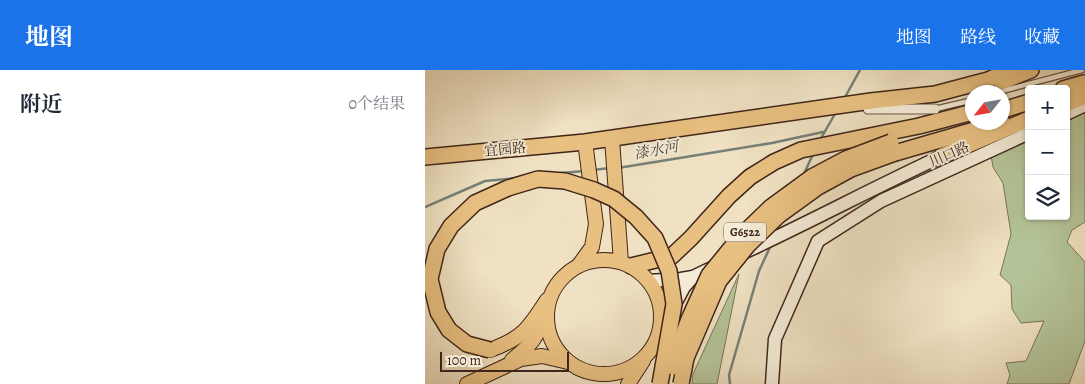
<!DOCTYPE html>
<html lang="zh">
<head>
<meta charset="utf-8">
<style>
  body { margin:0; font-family:Alegreya,"Noto Serif SC",serif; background:#f2f2f3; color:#1f2937 }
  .controls { position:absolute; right:15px; top:15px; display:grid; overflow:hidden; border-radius:5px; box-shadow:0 1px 4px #0004 }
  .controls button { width:45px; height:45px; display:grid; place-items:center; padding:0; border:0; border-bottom:1px solid #e0e1e3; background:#fff; color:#1f2937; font:25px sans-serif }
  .compass { position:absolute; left:540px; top:15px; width:45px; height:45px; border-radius:50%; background:#fff; box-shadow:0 1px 4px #0004; rotate:239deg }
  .scale { position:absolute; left:15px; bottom:12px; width:129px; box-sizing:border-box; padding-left:5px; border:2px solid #3f251a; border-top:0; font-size:14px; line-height:18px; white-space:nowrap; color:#3f251a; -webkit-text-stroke:4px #f5ecd7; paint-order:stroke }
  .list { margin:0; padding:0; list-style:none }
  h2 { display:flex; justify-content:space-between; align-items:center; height:65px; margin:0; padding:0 20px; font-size:21px }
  h2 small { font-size:16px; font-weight:400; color:#747a83 }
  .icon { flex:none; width:28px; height:28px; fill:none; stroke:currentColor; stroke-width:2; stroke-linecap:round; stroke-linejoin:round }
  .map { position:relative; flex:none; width:660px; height:314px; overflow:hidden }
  header { display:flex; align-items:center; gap:30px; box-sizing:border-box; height:70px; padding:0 25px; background:#1a73e8; color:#fff }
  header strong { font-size:24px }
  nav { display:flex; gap:28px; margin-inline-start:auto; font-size:18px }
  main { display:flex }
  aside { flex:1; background:#fff }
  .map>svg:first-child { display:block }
  .green { fill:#b4c498; stroke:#7a7459 }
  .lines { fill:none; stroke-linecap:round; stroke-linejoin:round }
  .stream { stroke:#768078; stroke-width:2.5 }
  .lane-casing { stroke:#6b5444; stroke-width:7 }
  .street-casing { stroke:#6b5444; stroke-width:11 }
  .secondary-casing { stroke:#3f251a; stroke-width:15 }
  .primary-casing { stroke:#3f251a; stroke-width:16 }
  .highway-casing { stroke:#3f251a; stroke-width:18 }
  .lane { stroke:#f5ecd7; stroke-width:4.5 }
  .street { stroke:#f5ecd7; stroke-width:9 }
  .secondary { stroke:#f5ecd7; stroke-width:12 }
  .primary { stroke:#e8c081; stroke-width:14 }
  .highway { stroke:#e8c081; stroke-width:15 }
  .highway-bridge-casing { stroke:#3f251a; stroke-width:18; stroke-linecap:butt }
  .highway-bridge { stroke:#e8c081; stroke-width:15 }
  .labels { text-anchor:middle; stroke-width:4; stroke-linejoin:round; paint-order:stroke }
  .shield { fill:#f5ecd7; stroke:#766153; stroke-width:1 }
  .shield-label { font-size:12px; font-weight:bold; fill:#3f251a }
  .street-label { font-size:14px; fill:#3f251a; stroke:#f5ecd7 }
  .water-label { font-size:15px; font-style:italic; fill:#564b41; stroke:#f5ecd7 }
</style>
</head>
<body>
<header>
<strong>地图</strong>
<nav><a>地图</a><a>路线</a><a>收藏</a></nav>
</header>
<main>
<aside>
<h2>附近<small>0个结果</small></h2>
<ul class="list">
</ul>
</aside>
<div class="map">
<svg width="660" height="314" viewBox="0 0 660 314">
  <rect width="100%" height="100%" fill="#efe1c2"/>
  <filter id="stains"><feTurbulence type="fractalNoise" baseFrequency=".004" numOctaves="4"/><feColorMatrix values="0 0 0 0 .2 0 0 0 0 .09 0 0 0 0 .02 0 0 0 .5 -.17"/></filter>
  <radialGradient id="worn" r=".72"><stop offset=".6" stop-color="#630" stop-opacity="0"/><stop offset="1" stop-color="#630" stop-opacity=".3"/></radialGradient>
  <g class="green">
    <path d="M660,42V152L647,160L642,172L660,192V271L644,314H582L585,305L581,293L601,291L619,251L596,253L587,239L586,215L575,205L586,164L578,113L568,97L566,85L604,67V146H641V50Z"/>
    <path d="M314,204L292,314H267L268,304Z"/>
  </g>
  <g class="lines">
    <g class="stream">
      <path d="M419,29L435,0"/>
      <path d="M395,70L411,42"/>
      <path d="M193,98L347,73L398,62"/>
      <path d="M168,100L185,98"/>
      <path d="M136,103L160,101"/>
      <path d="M378,106L388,84"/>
      <path d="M0,137L60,111L93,108"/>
      <path d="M305,314L304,305L334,201L346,175"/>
    </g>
    <defs>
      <g id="lane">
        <path d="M573,22L657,0"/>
        <path d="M510,39L548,30"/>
      </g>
      <path id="street" d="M443,39H510"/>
      <g id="secondary">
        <path d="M641,44L660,35"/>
        <path d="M318,183C385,152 450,117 517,86"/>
        <path d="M223,211L256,209L268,207L291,196"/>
        <path d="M233,266L259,217L268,207"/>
        <path d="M347,314L350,269L393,171L456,131L604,63"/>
      </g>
      <g id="primary">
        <path d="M187,69L196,192"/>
        <circle cx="179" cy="247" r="57"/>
        <path d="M154,195L167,177L171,154L160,72"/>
        <path d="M65,280C98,268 104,258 122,230"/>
        <path d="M87,290C107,274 112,268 120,244"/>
        <path d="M42,314L96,289L117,286L143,292"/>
        <path d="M203,314L218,291"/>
      </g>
      <g id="highway">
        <path d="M576,12L606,0"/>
        <path d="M638,19L659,13"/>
        <path d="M641,34L660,26"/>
        <path d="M578,40L604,32"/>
        <path d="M470,83L577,52"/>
        <path d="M517,86L604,49"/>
        <path d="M0,87L160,72L446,31L510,24L563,10L585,0"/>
        <path d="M206,196L247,186L266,168L304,126L325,107L349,92L376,80L494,56L548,42"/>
      </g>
    </defs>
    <use href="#lane" class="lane-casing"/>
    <use href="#street" class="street-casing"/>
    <use href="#secondary" class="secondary-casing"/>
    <use href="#primary" class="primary-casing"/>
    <use href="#highway" class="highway-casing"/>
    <use href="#lane" class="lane"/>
    <use href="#street" class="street"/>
    <use href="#secondary" class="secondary"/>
    <use href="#primary" class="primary"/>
    <use href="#highway" class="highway"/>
    <defs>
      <g id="highway-bridge">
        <path d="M65,280L42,274L24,260L13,242L5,209L12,179L26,156L50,133L83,118L113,109L140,111L169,120L189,129L211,147L230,168L244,201L249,234L235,314"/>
        <path d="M248,297L251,284L264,249L284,205L315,167L346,137L387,107L421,89L466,72"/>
        <path d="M256,314L261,288L294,211L323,175L353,146L393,117L426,99L470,83"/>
      </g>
    </defs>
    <use href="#highway-bridge" class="highway-bridge-casing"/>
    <use href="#highway-bridge" class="highway-bridge"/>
  </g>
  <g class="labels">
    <rect class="shield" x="299" y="152.5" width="42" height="19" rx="4"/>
    <g class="shield-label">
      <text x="320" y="166">G6522</text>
    </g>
    <g class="street-label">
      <text transform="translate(80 79) rotate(-5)" y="5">宜园路</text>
      <text transform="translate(524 84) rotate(-24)" y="5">川口路</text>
    </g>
    <g class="water-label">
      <text transform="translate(231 80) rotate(-10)" y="5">漆水河</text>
    </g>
  </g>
  <rect width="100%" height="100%" filter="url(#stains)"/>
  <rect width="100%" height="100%" fill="url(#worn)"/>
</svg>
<div class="controls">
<button>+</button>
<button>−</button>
<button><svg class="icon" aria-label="layers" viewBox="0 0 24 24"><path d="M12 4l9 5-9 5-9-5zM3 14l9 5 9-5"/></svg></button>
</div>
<svg class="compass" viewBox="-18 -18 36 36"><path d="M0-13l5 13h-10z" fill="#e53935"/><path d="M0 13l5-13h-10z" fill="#747a83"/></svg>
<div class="scale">100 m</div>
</div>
</main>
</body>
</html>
